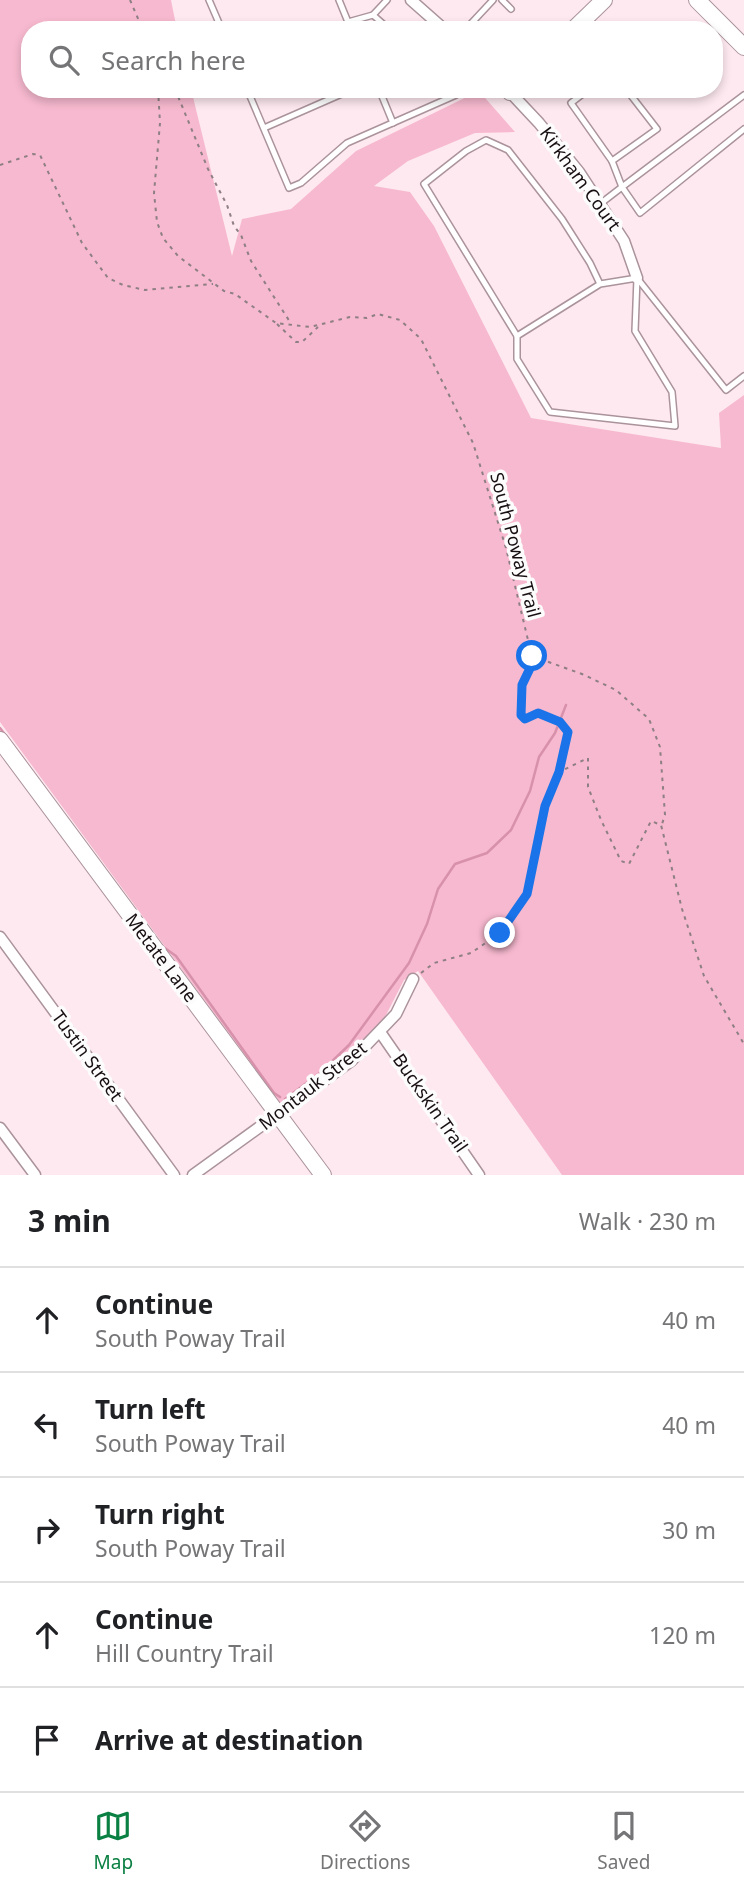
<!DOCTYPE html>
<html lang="en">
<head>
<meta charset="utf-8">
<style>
  body { margin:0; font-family:"Noto Sans",sans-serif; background:#f6f6f6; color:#202124 }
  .stop { position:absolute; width:21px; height:21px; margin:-16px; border:5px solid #1a73e8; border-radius:50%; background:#fff }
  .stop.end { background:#1a73e8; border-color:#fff; box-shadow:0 2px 7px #0008 }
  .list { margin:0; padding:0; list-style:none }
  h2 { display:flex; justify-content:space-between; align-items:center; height:91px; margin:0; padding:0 28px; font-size:30px }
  h2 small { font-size:23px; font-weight:400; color:#757577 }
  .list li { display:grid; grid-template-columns:46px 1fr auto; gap:21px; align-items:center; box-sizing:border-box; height:105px; padding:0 28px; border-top:2px solid #e0e0e0 }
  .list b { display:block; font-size:26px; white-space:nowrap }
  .list p { margin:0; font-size:23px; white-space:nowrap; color:#757577 }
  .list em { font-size:23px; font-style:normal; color:#757577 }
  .icon { flex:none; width:38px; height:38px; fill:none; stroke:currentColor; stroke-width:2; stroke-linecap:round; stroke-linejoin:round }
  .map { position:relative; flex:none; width:744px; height:1175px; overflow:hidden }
  .search { position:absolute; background:#fff; box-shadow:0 4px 10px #0003; left:21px; right:21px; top:21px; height:77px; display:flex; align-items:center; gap:18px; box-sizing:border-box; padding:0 24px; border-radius:28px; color:#757577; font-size:26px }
  .sheet { height:616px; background:#fff }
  nav { display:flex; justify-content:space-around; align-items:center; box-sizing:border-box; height:98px; border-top:2px solid #e0e0e0; background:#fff; font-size:19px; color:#757577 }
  nav a { display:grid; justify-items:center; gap:4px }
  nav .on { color:#0b8043 }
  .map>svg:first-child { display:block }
  .green { fill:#f7b9cf }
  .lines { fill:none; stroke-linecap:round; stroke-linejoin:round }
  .stream { stroke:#d891ab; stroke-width:2.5 }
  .lane-casing { stroke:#ab939b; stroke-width:8 }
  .street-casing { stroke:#ab939b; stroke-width:13 }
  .secondary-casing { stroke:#ab939b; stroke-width:18 }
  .path { stroke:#8e7f84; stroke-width:2; stroke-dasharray:3.5 5; stroke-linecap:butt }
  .lane { stroke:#fff; stroke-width:5 }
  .street { stroke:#fff; stroke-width:10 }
  .secondary { stroke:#fff; stroke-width:16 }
  .route { stroke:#1a73e8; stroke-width:9 }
  .labels { text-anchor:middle; stroke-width:7; stroke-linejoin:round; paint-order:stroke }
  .street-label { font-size:18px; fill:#170e11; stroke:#fcfcfc }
</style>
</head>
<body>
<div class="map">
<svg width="744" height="1175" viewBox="0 0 744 1175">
  <rect width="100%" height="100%" fill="#fee9f0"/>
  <path class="green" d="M0,0H171L177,30H30V89H191L232,256L242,219L291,209L356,151L479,91L515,132L475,133L408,161L374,186L410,192L434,226L531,418L721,448L719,413L744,395V1175H562L418,971L404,980L385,1017L361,1045L280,1103L0,722Z"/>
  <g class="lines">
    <g class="stream">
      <path d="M0,728L25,761"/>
      <path d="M162,946L176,956L274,1093L280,1097"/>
      <path d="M285,1099L321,1072L349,1045L409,963L427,924L438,889L455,864L487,853L511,830L530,791L539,757L555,733L566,705"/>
    </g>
    <defs>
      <g id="lane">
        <path d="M209,0L222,30"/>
        <path d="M339,0L348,22L373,15"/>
        <path d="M387,0L373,15L390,30"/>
        <path d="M502,0L511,9"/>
        <path d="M465,30L493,0"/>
        <path d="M247,89L289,188L301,183L347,143L456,95L451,89"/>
        <path d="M379,89L393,123"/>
        <path d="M589,89L571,103L612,161L622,187L600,204"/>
        <path d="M744,95L622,187L640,213L744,129"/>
        <path d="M264,128L353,89"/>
        <path d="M612,161L657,129L626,89"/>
        <path d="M637,278L726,390L744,376"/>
        <path d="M600,284L590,263L562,219L508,150L486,140L466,151L424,184L517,336L600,284L637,278"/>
        <path d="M517,336V359L550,412L675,426L672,392L635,331L637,278"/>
      </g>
      <g id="street">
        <path d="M411,0L445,30"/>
        <path d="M507,89L539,123L579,172L624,241L637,278"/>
        <path d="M0,937L174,1175"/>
        <path d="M380,1032L479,1175"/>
        <path d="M0,1128L35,1175"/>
        <path d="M193,1175L351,1061L396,1014L413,979"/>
      </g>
      <g id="secondary">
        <path d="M697,0L744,47"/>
        <path d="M573,30L604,0"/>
        <path d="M510,92L512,89"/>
        <path d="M0,740L323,1175"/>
      </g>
    </defs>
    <use href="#lane" class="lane-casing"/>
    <use href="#street" class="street-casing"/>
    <use href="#secondary" class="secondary-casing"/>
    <g class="path">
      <path d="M130,0L143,30"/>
      <path d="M158,89L160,123L154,193L157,222L163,238L178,256L224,291L235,294L276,323L310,327L350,317L367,318L378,314L400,320L421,339L473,443L506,548L533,661L522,685L521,715L525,719L539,713L560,722L568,732L559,772L588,758V787L601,820L621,861L629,864L651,821L661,825L682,909L704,976L744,1044"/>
      <path d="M175,89L208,169L227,205L234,226L241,235L251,261L290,322"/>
      <path d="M0,165L33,154L40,155L82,243L108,278L123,285L145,290L213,284"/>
      <path d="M277,324L296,342H302L318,327"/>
      <path d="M532,656L582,674L616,690L649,719L660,747L665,815L662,824"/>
      <path d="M421,973L434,963L471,953L500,933L527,894L545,806L558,773"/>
    </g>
    <use href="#lane" class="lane"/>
    <use href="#street" class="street"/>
    <use href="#secondary" class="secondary"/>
  </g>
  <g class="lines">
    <path class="route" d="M500,933L527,894L545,806L559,772L568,732L560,722L538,713L525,719L521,715L522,685L533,662L532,656"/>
  </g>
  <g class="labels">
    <g class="street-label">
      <text transform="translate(580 179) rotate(54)" y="6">Kirkham Court</text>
      <text transform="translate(515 545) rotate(75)" y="6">South Poway Trail</text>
      <text transform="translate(161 958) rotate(53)" y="6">Metate Lane</text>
      <text transform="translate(87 1056) rotate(54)" y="6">Tustin Street</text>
      <text transform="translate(313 1086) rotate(-38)" y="6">Montauk Street</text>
      <text transform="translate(430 1103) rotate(55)" y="6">Buckskin Trail</text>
    </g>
  </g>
</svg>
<div class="stop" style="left:532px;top:656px"></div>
<div class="stop end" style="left:500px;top:933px"></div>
<div class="search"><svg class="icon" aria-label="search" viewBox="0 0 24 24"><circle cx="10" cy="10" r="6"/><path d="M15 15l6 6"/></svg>Search here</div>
</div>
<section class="sheet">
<h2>3 min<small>Walk · 230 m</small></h2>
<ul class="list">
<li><svg class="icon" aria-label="ahead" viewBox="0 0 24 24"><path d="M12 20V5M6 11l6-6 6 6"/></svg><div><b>Continue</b><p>South Poway Trail</p></div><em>40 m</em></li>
<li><svg class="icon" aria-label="left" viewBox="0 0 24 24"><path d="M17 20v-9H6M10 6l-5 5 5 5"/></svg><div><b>Turn left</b><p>South Poway Trail</p></div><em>40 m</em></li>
<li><svg class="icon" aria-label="right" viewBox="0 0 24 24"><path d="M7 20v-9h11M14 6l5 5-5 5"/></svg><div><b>Turn right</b><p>South Poway Trail</p></div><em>30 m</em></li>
<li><svg class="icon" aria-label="ahead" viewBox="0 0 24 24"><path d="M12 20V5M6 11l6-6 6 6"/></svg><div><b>Continue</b><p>Hill Country Trail</p></div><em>120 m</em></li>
<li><svg class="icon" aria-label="arrive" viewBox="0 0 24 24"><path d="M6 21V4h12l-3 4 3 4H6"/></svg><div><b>Arrive at destination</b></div></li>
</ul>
</section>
<nav>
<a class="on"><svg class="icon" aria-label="map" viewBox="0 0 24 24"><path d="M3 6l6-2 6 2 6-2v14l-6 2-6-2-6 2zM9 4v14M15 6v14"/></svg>Map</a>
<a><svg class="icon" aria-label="directions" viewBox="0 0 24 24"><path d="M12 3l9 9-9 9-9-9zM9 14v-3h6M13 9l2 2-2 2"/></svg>Directions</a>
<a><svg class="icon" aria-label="saved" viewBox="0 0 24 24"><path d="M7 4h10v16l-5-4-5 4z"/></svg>Saved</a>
</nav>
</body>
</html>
